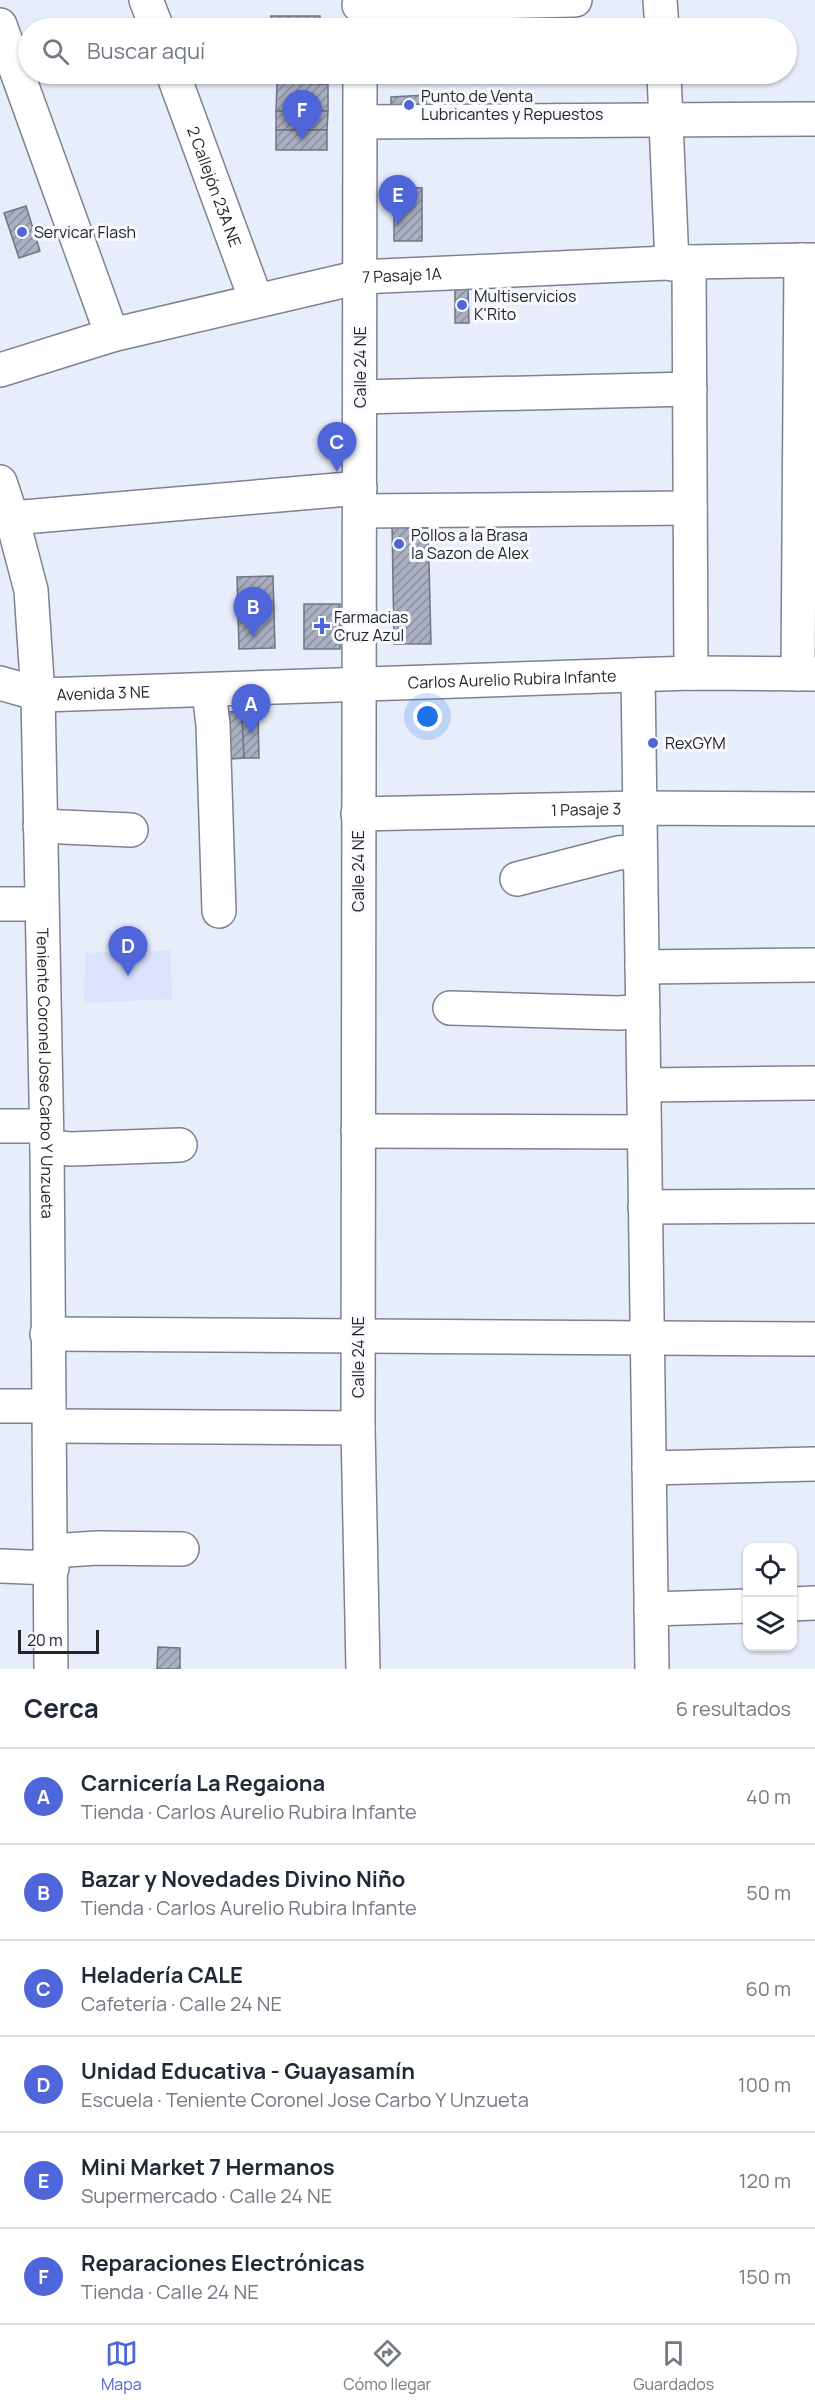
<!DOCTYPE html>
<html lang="es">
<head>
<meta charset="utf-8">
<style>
  body { margin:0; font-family:Manrope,sans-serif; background:#f2f2f3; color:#1f2937 }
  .controls { position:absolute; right:18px; bottom:18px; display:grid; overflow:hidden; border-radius:12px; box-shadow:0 2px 4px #0004 }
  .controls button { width:54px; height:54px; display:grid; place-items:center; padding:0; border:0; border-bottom:2px solid #e0e1e3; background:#fff; color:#1f2937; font:30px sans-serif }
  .scale { position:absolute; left:18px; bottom:15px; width:81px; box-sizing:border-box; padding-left:6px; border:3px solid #23252b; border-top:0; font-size:16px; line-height:21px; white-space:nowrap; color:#23252b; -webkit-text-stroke:4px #f9fafe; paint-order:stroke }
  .you { position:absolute; left:428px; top:717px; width:21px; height:21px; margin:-15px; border:4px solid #fff; border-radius:50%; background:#1a73e8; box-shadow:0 0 0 9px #1a73e833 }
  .badge { display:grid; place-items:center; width:39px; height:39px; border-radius:50%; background:#4f65da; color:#fff; font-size:20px; font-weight:700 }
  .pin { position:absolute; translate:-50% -50px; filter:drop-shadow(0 2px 3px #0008) }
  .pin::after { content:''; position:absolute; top:32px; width:21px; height:18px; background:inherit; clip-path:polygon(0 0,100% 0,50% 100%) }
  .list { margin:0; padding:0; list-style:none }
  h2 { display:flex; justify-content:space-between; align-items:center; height:78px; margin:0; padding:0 24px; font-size:26px }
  h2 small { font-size:20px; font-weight:400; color:#747a83 }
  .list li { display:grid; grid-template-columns:39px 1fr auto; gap:18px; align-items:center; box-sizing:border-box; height:96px; padding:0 24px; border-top:2px solid #e0e1e3 }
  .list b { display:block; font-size:22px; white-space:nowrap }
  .list p { margin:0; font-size:20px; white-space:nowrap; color:#747a83 }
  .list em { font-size:20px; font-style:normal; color:#747a83 }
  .icon { flex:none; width:33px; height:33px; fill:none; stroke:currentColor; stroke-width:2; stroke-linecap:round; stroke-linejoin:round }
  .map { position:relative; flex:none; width:815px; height:1669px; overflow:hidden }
  .search { position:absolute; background:#fff; box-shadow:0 2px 4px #0004; left:18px; right:18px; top:18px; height:66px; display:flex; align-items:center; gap:15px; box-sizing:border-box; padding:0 21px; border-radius:33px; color:#747a83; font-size:22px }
  .sheet { height:654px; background:#fff }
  nav { display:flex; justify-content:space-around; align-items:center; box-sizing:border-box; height:84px; border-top:2px solid #e0e1e3; background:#fff; font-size:16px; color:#747a83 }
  nav a { display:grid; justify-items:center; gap:3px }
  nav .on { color:#4f65da }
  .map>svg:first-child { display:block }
  .built { fill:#dbe3fd }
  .building { fill:url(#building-hatch); stroke:#6f7585; stroke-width:1.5 }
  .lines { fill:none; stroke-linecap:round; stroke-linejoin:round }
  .minor-casing { stroke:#7d8293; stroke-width:36 }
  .minor { stroke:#fff; stroke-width:33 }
  .poi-dot { fill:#4f65da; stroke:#f9fafe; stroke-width:2 }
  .labels { text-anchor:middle; stroke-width:6; stroke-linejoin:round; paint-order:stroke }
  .poi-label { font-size:16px; fill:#23252b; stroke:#f9fafe; text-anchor:start }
  .street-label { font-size:16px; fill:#23252b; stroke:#f9fafe }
</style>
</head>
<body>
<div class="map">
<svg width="815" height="1669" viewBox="0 0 815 1669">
  <defs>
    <pattern id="building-hatch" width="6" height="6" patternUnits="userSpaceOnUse" patternTransform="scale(1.5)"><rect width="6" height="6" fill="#aab0c2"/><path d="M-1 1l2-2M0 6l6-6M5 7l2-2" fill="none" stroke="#8a8f9e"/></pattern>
  </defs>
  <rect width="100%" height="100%" fill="#e8edfc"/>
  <path class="built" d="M171,950L172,999L84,1003L85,953Z"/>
  <g class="building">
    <rect x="271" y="16" width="49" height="12"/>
    <path d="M277,83L328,84V111H276Z"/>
    <path d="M426,95L427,113L391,114V97Z"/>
    <path d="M276,111H328L327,130H276Z"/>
    <rect x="276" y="130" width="51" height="20"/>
    <path d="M394,187L422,188V241H394Z"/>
    <path d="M26,206L40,251L19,258L4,213Z"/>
    <path d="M455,288H468L469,323H455Z"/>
    <path d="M428,521L431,644H394L392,522Z"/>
    <path d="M273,576L275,648L239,649L237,577Z"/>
    <rect x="304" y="604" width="36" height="45"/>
    <path d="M242,711L244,758L230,759L228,712Z"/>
    <path d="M242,711H258L259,758H244Z"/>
    <path d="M158,1647L180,1648V1669H157Z"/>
  </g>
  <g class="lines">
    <defs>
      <g id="minor">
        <path d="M146,0L157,28"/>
        <path d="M660,0L662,28"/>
        <path d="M359,5L575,0"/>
        <path d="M0,25L112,335"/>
        <path id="s1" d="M173,74L256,300"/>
        <path d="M360,74L358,1428L363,1669"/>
        <path d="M664,74L672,264"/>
        <path d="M361,122L815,119"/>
        <path d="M689,262L691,673"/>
        <path id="s2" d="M0,370L112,335L360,277L689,262L815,260"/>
        <path d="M360,397L690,389"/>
        <path id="s3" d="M0,482L12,518L31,590L38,695L47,1147L51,1669"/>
        <path d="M360,511L690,508"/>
        <path d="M12,518L360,488"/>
        <path d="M798,674L801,260"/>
        <path d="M638,675L652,1669"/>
        <path id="s4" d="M0,683L42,695L691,673L815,674"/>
        <path d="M209,691L213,725L219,911"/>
        <path id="s5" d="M358,814L640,808L815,809"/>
        <path d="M40,826L131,830"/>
        <path d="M517,879L618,853L640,851"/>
        <path d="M0,904H41"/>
        <path d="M642,967L815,965"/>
        <path d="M450,1008L619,1013L643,1011"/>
        <path d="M644,1085L815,1083"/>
        <path d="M0,1126H45"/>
        <path d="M358,1131L644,1132"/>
        <path d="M47,1147L71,1149L180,1145"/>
        <path d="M645,1207L815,1206"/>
        <path d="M47,1334L815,1339"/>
        <path d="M0,1406H49"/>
        <path d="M50,1426L358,1428"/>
        <path d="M649,1468L815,1464"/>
        <path d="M52,1551L97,1548L182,1549"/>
        <path d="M0,1566L52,1568"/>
        <path d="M792,1604L815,1603"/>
        <path d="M651,1609L748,1606"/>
      </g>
    </defs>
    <use href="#minor" class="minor-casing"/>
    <use href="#minor" class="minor"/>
  </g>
  <g class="poi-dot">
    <circle cx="409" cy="105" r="6"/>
    <circle cx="22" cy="232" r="6"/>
    <circle cx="462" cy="305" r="6"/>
    <circle cx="399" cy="544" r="6"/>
    <path d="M319 617h6v6h6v6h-6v6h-6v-6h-6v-6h6z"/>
    <circle cx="653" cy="743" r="6"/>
  </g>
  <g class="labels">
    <g class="poi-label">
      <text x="421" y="102">Punto de Venta<tspan x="421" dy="18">Lubricantes y Repuestos</tspan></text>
      <text x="34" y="238">Servicar Flash</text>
      <text x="474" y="302">Multiservicios<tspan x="474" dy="18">K'Rito</tspan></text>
      <text x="411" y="541">Pollos a la Brasa<tspan x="411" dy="18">la Sazon de Alex</tspan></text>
      <text x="334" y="623">Farmacias<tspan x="334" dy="18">Cruz Azul</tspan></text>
      <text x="665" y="749">RexGYM</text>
    </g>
    <g class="street-label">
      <text dy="6" stroke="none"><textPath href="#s1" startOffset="120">2 Callejón 23A NE</textPath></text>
      <text dy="6" stroke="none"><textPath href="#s2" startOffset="414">7 Pasaje 1A</textPath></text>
      <text transform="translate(360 367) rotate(-90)" y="6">Calle 24 NE</text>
      <text dy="6" stroke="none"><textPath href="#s4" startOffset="514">Carlos Aurelio Rubira Infante</textPath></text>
      <text dy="6" stroke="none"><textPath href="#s4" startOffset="105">Avenida 3 NE</textPath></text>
      <text dy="6" stroke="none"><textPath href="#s5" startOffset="228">1 Pasaje 3</textPath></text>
      <text transform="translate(358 871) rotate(-90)" y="6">Calle 24 NE</text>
      <text dy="6" stroke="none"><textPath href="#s3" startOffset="596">Teniente Coronel Jose Carbo Y Unzueta</textPath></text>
      <text transform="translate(358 1357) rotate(-90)" y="6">Calle 24 NE</text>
    </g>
  </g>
</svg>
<div class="controls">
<button><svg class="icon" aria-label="locate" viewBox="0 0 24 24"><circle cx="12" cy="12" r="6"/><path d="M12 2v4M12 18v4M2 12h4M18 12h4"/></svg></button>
<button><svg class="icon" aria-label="layers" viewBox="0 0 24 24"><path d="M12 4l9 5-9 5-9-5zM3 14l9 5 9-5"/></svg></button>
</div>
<div class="scale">20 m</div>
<div class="you"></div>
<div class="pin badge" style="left:251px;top:734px">A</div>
<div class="pin badge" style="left:253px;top:637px">B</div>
<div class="pin badge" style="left:337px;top:472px">C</div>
<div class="pin badge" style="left:128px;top:976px">D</div>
<div class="pin badge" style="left:398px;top:225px">E</div>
<div class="pin badge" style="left:302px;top:140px">F</div>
<div class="search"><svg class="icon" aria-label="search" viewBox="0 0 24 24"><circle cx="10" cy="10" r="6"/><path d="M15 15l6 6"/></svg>Buscar aquí</div>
</div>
<section class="sheet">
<h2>Cerca<small>6 resultados</small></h2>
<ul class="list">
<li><span class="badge">A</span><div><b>Carnicería La Regaiona</b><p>Tienda · Carlos Aurelio Rubira Infante</p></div><em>40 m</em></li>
<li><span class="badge">B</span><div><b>Bazar y Novedades Divino Niño</b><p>Tienda · Carlos Aurelio Rubira Infante</p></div><em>50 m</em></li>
<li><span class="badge">C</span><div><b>Heladería CALE</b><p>Cafetería · Calle 24 NE</p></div><em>60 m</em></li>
<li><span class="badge">D</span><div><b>Unidad Educativa - Guayasamín</b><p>Escuela · Teniente Coronel Jose Carbo Y Unzueta</p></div><em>100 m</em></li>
<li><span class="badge">E</span><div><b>Mini Market 7 Hermanos</b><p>Supermercado · Calle 24 NE</p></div><em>120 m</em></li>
<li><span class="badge">F</span><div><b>Reparaciones Electrónicas</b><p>Tienda · Calle 24 NE</p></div><em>150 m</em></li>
</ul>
</section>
<nav>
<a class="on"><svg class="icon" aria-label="map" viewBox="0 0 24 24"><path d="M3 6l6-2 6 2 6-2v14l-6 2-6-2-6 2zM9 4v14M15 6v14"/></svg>Mapa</a>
<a><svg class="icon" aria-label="directions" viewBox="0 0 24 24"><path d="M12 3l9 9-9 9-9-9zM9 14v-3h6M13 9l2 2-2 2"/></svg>Cómo llegar</a>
<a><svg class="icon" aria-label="saved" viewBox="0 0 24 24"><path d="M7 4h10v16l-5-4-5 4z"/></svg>Guardados</a>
</nav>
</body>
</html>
